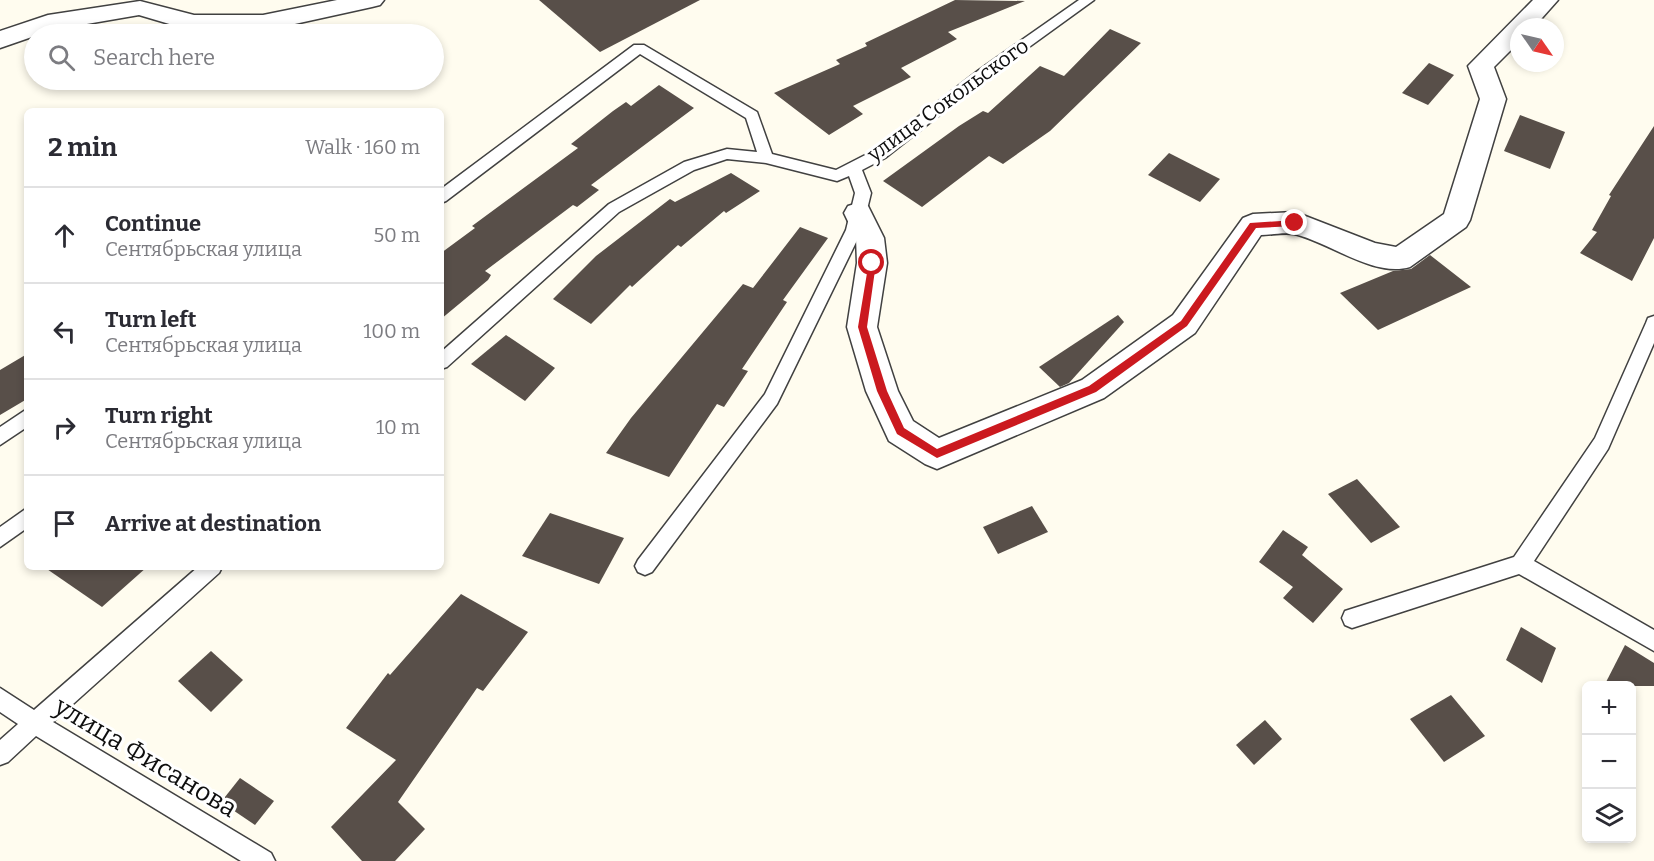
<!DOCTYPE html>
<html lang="en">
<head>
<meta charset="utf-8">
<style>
  body { margin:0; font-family:Bitter,serif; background:#f2f2f3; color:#2b2b33 }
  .controls { position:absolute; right:18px; bottom:18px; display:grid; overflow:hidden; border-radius:9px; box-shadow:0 3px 9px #0003 }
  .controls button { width:54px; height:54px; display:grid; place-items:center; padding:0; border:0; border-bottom:2px solid #e1e1e2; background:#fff; color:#2b2b33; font:30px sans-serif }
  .compass { position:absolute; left:1510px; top:18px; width:54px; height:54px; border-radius:50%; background:#fff; box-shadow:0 3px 9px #0003; rotate:124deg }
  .stop { position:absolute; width:18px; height:18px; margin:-14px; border:4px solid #cb191f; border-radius:50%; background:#fff }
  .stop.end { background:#cb191f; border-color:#fff; box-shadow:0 2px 6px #0008 }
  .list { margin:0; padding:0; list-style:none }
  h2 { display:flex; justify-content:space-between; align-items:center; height:78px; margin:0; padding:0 24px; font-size:26px }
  h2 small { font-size:20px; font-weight:400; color:#7c7c81 }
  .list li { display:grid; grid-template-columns:39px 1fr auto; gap:18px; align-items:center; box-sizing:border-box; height:96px; padding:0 24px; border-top:2px solid #e1e1e2 }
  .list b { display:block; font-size:22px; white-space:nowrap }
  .list p { margin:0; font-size:20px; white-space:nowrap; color:#7c7c81 }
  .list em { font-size:20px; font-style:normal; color:#7c7c81 }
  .icon { flex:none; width:33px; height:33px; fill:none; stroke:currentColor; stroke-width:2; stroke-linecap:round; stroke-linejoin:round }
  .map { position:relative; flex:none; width:1654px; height:861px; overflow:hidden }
  .search { position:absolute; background:#fff; box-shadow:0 3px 9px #0003; left:24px; top:24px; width:420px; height:66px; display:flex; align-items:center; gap:15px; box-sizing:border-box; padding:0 21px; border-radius:33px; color:#7c7c81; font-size:22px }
  .panel { position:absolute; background:#fff; box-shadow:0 3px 9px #0003; left:24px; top:108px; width:420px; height:462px; border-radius:9px }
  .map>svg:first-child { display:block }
  .building { fill:#584f49 }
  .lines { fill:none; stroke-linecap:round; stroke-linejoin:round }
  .lane-casing { stroke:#414141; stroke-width:3 }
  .street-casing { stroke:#414141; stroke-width:3 }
  .lane { fill:#fff; fill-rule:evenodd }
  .street { fill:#fff; fill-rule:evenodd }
  .route { fill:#cb191f }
  .labels { text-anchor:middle; stroke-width:6; stroke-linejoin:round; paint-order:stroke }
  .street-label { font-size:21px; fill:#0e0e0e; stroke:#fff }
  .near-street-label { font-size:26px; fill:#0e0e0e; stroke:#fff }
</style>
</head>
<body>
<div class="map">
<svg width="1654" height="861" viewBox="0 0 1654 861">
  <rect width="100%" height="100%" fill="#fffcef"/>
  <g class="building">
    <path d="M539,0H700L600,52Z"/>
    <path d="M955,0L1025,1L948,32L957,39L901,68L911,77L853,106L863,114L829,135L774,93L840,64L836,60L867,46L865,43Z"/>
    <path d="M1110,29L1141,43L1050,131L1003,164L989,156L922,207L883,181L959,126L983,111L988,113L1040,66L1064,76Z"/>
    <path d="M1429,63L1454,75L1428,105L1402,93Z"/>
    <path d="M659,85L694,108L591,185L599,190L577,207L573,205L485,271L491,275L488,280L441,319V253L475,228L472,226L578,148L571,144L613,111L626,102L631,106Z"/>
    <path d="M1520,115L1565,132L1550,169L1504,151Z"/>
    <path d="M1654,126V238L1632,281L1580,253L1597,232L1592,230L1611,196L1609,195Z"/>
    <path d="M1169,153L1220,179L1200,202L1148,175Z"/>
    <path d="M731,173L760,191L726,213L724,211L681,247L678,245L632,287L630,285L591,324L553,299L596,256L670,199L675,202Z"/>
    <path d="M800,227L828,238L783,300L787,302L742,369L748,371L724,407L717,404L669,477L606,453L631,418L743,284L753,288Z"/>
    <path d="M1430,255L1471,287L1378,330L1340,293L1393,271L1411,269Z"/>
    <path d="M1118,315L1124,322L1069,383L1060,387L1039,367Z"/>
    <path d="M506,335L555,368L525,401L471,364Z"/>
    <path d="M27,354V399L0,415V370Z"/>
    <path d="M1357,479L1400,527L1371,543L1328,494Z"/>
    <path d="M1032,506L1048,532L998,554L983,527Z"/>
    <path d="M550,513L624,538L599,584L522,556Z"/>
    <path d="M1283,530L1308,547L1302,555L1343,589L1313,623L1283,598L1293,587L1259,562Z"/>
    <path d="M44,567H147L102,607Z"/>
    <path d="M461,594L528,632L483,691L477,688L398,802L425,829L395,861H362L331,827L396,760L346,728L388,673L390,675Z"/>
    <path d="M1521,627L1556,648L1542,683L1506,660Z"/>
    <path d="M1625,645L1654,663V686H1604Z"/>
    <path d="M211,651L243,680L211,712L178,681Z"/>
    <path d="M1451,695L1485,736L1444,762L1410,719Z"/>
    <path d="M1265,720L1282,739L1254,765L1236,745Z"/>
    <path d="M240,778L274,801L255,825L221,802Z"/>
  </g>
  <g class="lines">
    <defs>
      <g id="lane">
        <path d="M1079,0H1094L989,76L885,158L862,170L871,193L862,230L777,404L652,572L645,575L638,572L635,566L638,560L765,394L846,230L855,193L849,176L837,181L766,163L727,159L694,170L619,212L447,367L441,369V352L609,204L684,162L727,149L757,152L746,118L640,54L446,201L441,203V189L634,45H644L757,112L772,154L836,170L875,150L979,70Z"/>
        <path d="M1654,316V343L1608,449L1534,561L1654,630V651L1519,574L1352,628L1345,625L1342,618L1345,611L1514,557L1595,438L1646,323L1648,318Z"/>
        <path d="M27,409V427L0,445V427Z"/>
        <path d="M27,508V528L0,547V527Z"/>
        <path d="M198,567H222L219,573L53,722L271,853L275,861H241L36,736L8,762L0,765V740L18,724L0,712V688L34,710Z"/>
      </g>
      <g id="street">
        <path d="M337,0H384L380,5L372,7L263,31H193L139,15L52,30L0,48V31L48,15L140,1L194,15H263Z"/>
        <path d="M1533,0H1558L1534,27H1519V42L1494,67L1506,99L1470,220L1466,227L1410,267C1374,278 1329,242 1294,234C1284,232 1271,235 1261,235L1195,333L1104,398L937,469L925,464L889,441L866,391L847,327L857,263L856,238L844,213L848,206L858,203L868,206L884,238L887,263L877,327L898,391L913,421L939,438L1082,380L1173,315L1243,218L1253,214L1295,212L1375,243L1396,247L1444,214L1480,99L1468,66Z"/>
      </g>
    </defs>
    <use href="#lane" class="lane-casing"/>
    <use href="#street" class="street-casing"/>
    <use href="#lane" class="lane"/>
    <use href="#street" class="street"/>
  </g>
  <path class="route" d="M1295,220L1299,223L1295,226L1256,228L1187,326L1096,392L937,458L897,434L877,391L858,327L869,261H875L876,263L867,327L887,391L904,428L937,449L1089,386L1181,321L1250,223Z"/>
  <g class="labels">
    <g class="street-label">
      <text transform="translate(948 100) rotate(-36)" y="7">улица Сокольского</text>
    </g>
    <g class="near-street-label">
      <text transform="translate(146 757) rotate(31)" y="9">улица Фисанова</text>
    </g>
  </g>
</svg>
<div class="controls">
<button>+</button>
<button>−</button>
<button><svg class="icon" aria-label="layers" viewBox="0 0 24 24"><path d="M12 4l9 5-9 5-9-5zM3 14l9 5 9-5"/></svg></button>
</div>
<svg class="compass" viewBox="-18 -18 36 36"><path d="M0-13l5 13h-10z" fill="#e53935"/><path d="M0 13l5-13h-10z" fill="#7c7c81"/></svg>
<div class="stop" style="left:872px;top:263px"></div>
<div class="stop end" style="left:1295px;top:223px"></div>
<div class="search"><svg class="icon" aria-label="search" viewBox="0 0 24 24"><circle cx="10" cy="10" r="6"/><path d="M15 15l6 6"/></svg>Search here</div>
<section class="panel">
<h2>2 min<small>Walk · 160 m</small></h2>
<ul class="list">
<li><svg class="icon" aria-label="ahead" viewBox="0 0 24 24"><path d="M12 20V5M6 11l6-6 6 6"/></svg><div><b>Continue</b><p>Сентябрьская улица</p></div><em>50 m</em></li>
<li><svg class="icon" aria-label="left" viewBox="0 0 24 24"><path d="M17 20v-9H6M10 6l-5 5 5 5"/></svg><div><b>Turn left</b><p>Сентябрьская улица</p></div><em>100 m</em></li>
<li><svg class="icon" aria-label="right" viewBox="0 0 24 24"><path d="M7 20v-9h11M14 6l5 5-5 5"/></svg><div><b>Turn right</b><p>Сентябрьская улица</p></div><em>10 m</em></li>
<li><svg class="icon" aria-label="arrive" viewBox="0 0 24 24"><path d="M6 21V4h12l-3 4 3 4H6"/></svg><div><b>Arrive at destination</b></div></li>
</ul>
</section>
</div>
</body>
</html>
